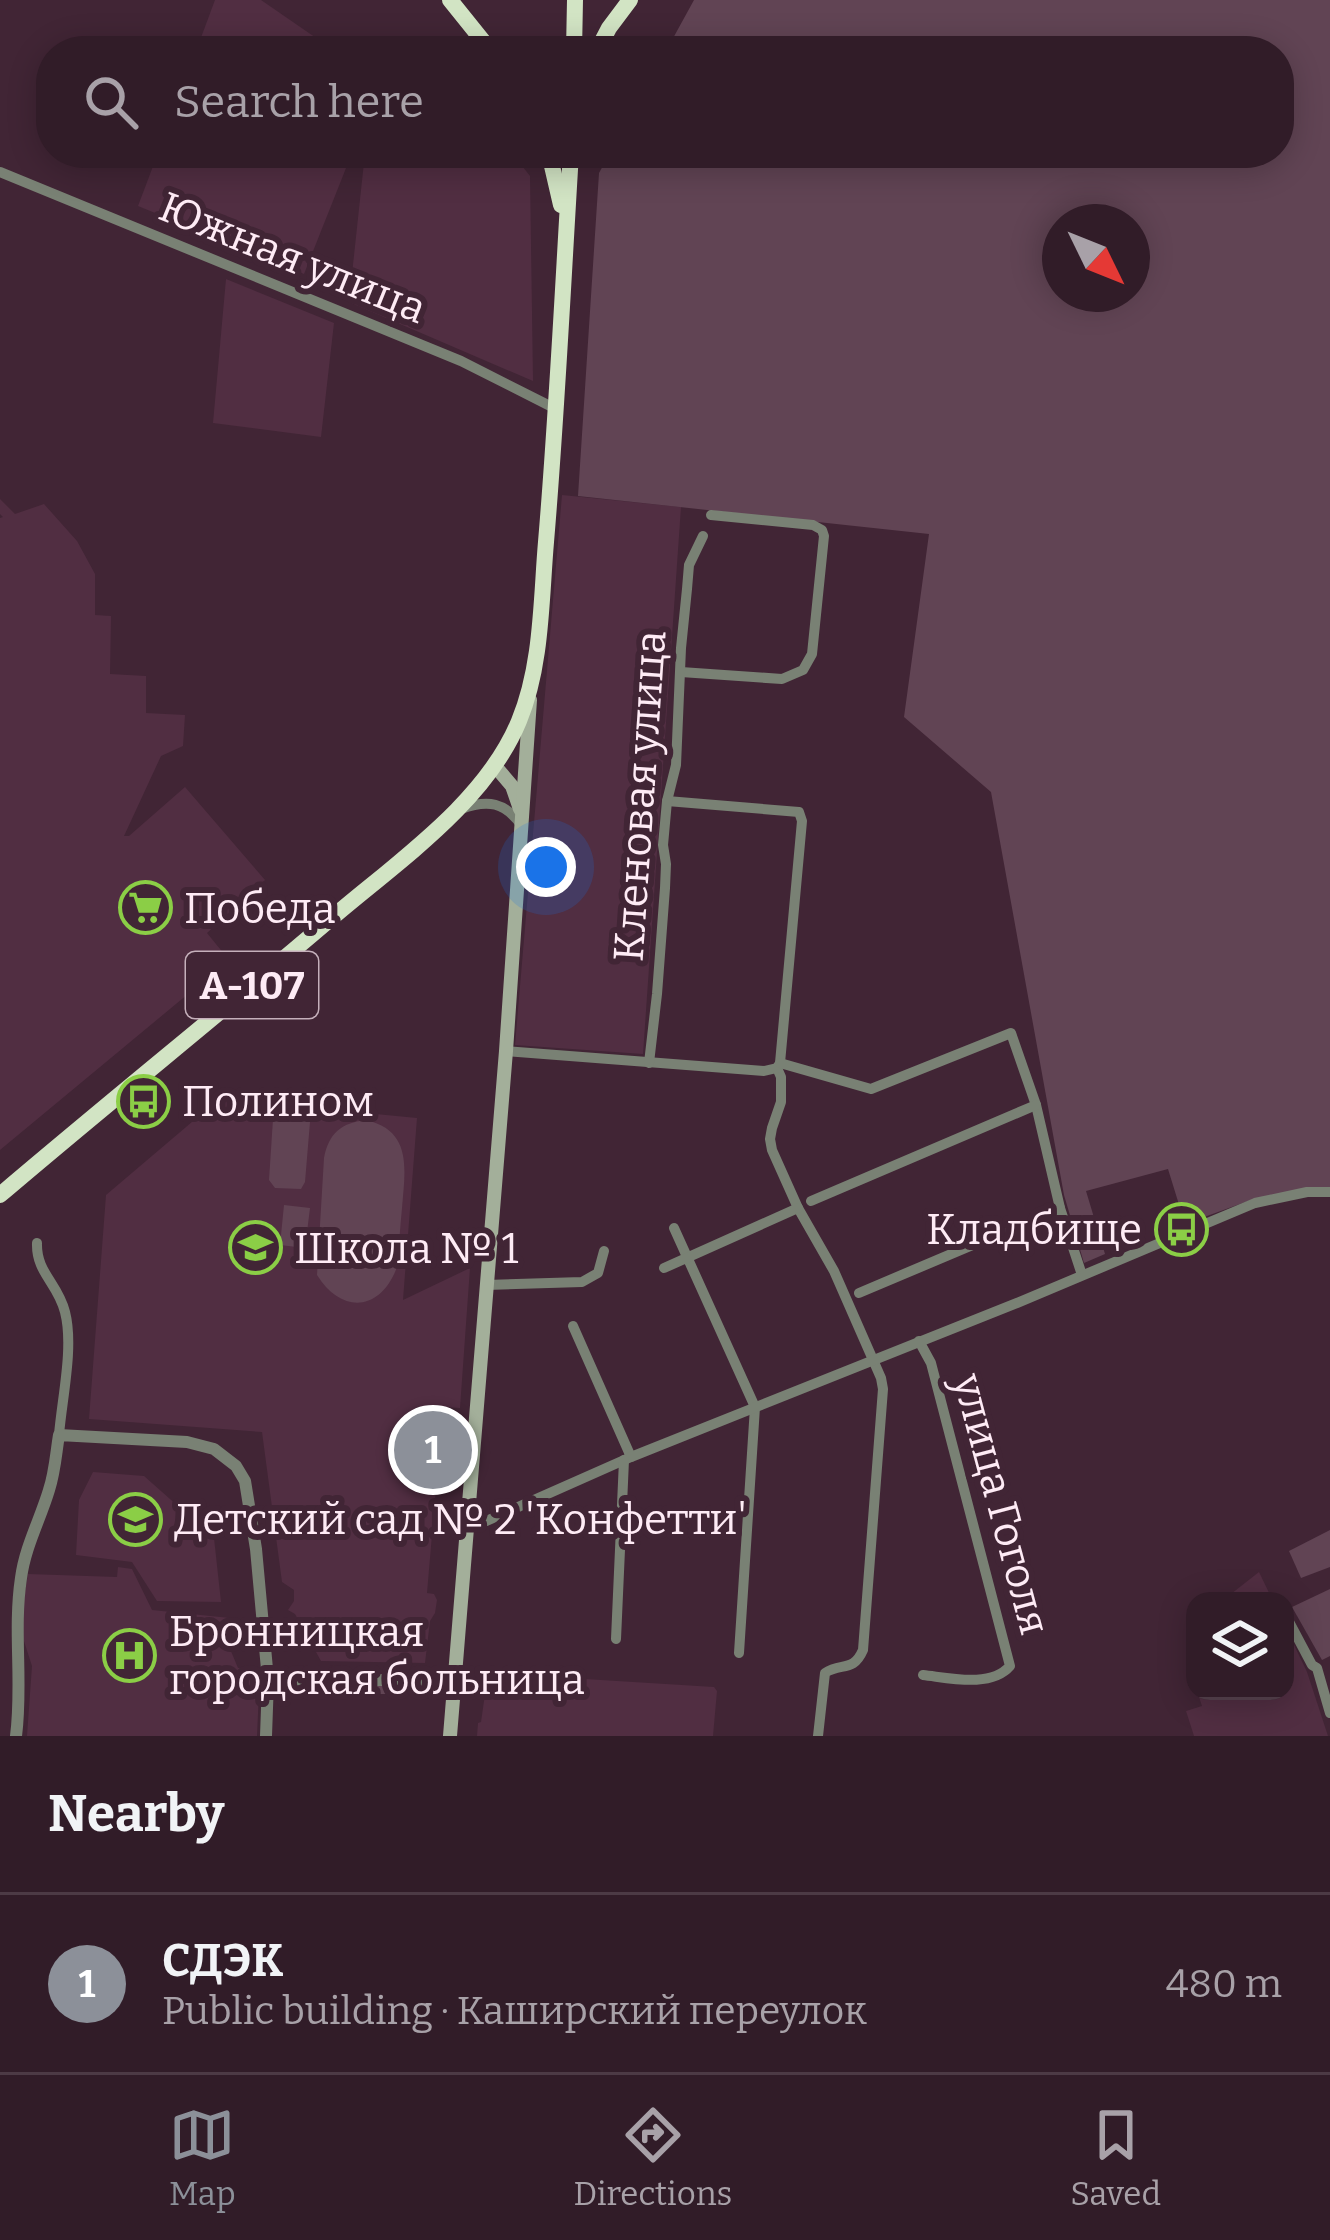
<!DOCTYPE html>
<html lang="en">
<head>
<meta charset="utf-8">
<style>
  body { margin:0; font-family:Bitter,serif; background:#3d2934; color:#f1f3f6 }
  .controls { position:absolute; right:36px; bottom:36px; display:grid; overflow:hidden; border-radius:24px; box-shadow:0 6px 30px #0003 }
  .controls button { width:108px; height:108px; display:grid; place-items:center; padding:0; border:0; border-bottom:3px solid #4c3a45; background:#311c28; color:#f1f3f6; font:60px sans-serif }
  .compass { position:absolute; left:1042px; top:204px; width:108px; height:108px; border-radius:50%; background:#311c28; box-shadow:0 6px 30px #0003; rotate:133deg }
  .you { position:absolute; left:546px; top:867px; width:42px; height:42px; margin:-30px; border:9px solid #fff; border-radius:50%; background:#1a73e8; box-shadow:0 0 0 18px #1a73e833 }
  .badge { display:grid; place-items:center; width:78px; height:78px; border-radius:50%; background:#8c9099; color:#fff; font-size:39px; font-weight:700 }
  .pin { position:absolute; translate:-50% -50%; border:6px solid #fff; box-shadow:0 3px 12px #0006 }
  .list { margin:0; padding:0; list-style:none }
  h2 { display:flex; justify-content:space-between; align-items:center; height:156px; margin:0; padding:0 48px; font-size:51px }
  h2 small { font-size:39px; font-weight:400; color:#a8a1a8 }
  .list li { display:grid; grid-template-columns:78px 1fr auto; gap:36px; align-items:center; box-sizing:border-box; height:180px; padding:0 48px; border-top:3px solid #4c3a45 }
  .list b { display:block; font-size:45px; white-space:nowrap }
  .list p { margin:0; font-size:39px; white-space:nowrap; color:#a8a1a8 }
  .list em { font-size:39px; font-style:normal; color:#a8a1a8 }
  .icon { flex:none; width:66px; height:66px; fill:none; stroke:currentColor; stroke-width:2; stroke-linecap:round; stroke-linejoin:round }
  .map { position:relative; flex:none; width:1330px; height:1736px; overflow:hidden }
  .search { position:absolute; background:#311c28; box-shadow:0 6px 30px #0003; left:36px; right:36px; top:36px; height:132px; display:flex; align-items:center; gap:30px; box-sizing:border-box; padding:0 42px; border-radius:48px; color:#a8a1a8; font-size:45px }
  .sheet { height:336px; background:#311c28 }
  nav { display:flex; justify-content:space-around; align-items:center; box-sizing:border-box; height:168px; border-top:3px solid #4c3a45; background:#311c28; font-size:33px; color:#a8a1a8 }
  nav a { display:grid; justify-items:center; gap:6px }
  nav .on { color:#8c9099 }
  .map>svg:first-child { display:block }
  .built { fill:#512e42 }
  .green { fill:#614454; fill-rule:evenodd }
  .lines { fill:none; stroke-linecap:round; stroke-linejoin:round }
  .minor { stroke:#798174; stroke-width:10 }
  .tertiary { stroke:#798174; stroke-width:12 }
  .secondary { stroke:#a3af9a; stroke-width:14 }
  .trunk { stroke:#d2e4c4; stroke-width:16 }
  .labels { text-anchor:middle; stroke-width:12; stroke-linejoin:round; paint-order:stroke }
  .shield { fill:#412535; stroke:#c5b0bb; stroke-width:3 }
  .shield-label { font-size:39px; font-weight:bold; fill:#feebf5 }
  .street-label { font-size:42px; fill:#feebf5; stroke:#412535 }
  .poi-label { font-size:42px; fill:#feebf5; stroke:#412535; text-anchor:start }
</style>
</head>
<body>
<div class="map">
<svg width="1330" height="1736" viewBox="0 0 1330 1736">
  <rect width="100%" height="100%" fill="#412535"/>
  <g class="built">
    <path d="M215,0H261L335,51H196Z"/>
    <path d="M158,153H352L304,274L138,206Z"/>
    <path d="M365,153H512L530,176L533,381L349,302Z"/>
    <path d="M226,279L334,323L321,437L213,423Z"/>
    <path d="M562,495L681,507L643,1054L515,1045Z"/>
    <path d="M0,499L15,514L44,504L77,541L95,574V615L111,616L110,674L146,676V713L185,715L183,746L161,756L124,836H129L185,787L265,880L207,933L229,960L0,1150V518L3,517L0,514Z"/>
    <path d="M219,1099L417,1118L403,1300L470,1268L460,1408L443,1407L427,1593L434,1594L437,1600L435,1613L430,1621L425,1663L321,1661L295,1614L288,1610L294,1601V1590L282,1582L262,1432L89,1419L106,1195Z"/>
    <path d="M93,1472L144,1476L214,1538L221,1602L157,1601L132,1562L76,1555L79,1500Z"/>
    <path d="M118,1567L132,1569L152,1610L230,1618L228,1644L238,1668L260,1669L257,1736H27L32,1666L23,1638V1604L28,1574L117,1577Z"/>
    <path d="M1259,1572L1273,1601H1222Z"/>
    <path d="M1285,1626L1307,1672L1328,1736H1194L1186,1711L1202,1706L1197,1691H1285Z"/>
    <path d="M488,1673L714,1687L717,1691L713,1736H477L478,1723L481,1722Z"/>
  </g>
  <g class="green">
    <path d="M694,0H1330V1189L1251,1200L1185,1224L1168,1169L1086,1191L1105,1254L1084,1263L1064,1195L991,792L904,717L929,534L578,496L599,173L610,153H1279V51H666ZM1060,222H1132V294H1060Z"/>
    <path d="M278,1114L305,1115L310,1122L305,1182L301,1189L275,1188L269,1180L273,1119Z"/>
    <path d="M366,1120C413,1131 405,1170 402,1208C400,1228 399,1247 397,1267C381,1311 342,1315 317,1275L324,1158C329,1133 341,1123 366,1120Z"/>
    <path d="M284,1205L310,1208L305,1248L280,1245Z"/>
    <path d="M1330,1530V1567L1301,1578L1289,1551Z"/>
    <path d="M1330,1589V1656L1322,1660L1292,1607Z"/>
    <path d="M407,1685L410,1688L403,1694H293L296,1686Z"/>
  </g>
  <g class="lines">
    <g class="minor">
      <path d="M0,172L461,361L558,410"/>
      <path d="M681,672L782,679L803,670L812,654L824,536L822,530L813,525L711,515"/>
      <path d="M667,801L799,812L802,821L780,1063L777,1068L781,1077V1102L772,1128L770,1139L772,1150L798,1208L834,1271L881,1378L883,1389L863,1650C853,1673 841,1662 825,1673L818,1736"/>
      <path d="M461,809C488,799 505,802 522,826"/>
      <path d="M506,1051L764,1071L777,1068"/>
      <path d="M649,1063L657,994L665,888L666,864L663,845L667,801L676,765L681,648L687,589L689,565L703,536"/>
      <path d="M780,1063L871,1089L1011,1033L1036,1105L1060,1208L1082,1275"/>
      <path d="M811,1201L1036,1105"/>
      <path d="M674,1228L755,1407L739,1653"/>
      <path d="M37,1243C36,1273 58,1283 65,1312C74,1347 62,1398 59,1435"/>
      <path d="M664,1268L798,1208"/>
      <path d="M486,1285L582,1282L598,1273L604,1251"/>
      <path d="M859,1293L1060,1208"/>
      <path d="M573,1326L631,1457"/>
      <path d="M919,1341L931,1363L1010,1666C991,1688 950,1678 923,1675"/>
      <path d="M466,1530L631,1457L1017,1303L1255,1203L1307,1192H1330"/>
      <path d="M1285,1614L1312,1665L1317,1668L1330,1713"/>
      <path d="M616,1639L624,1460"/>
    </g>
    <g class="tertiary">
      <path d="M268,1680H454"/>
      <path d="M16,1736C23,1683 13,1631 21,1578C25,1547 40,1520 49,1490C55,1472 56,1453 59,1435L187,1442L214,1449L236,1466L245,1481L256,1549L268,1680L266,1736"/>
    </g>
    <g class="secondary">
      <path d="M495,766L512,786L520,809"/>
      <path d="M450,1736L506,1051L530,700"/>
    </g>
    <g class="trunk">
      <path d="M450,0L491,51"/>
      <path d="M574,51L575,0"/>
      <path d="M597,51L609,28L630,0"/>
      <path d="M549,153L561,205"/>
      <path d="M0,1195C108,1103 219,1014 327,922C394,864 485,804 519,721C542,666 541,600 546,542C557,412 563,283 571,153"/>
    </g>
  </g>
  <defs>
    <symbol id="supermarket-ring" viewBox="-11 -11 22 22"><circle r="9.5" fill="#412535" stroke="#8bce46" stroke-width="1.5"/><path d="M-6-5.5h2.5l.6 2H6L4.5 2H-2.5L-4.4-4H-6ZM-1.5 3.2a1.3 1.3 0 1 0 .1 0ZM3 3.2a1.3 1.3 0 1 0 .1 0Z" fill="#8bce46"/></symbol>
    <symbol id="bus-ring" viewBox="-11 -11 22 22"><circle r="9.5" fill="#412535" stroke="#8bce46" stroke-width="1.5"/><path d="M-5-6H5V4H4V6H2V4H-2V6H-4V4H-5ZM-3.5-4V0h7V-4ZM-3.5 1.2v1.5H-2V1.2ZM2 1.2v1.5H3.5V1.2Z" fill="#8bce46"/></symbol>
    <symbol id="school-ring" viewBox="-11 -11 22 22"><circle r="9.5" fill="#412535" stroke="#8bce46" stroke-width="1.5"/><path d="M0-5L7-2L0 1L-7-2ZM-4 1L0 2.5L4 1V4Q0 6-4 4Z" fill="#8bce46"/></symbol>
    <symbol id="hospital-ring" viewBox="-11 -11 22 22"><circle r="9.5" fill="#412535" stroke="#8bce46" stroke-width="1.5"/><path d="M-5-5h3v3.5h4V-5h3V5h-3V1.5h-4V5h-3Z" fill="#8bce46"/></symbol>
  </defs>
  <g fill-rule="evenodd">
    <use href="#supermarket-ring" x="116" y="878" width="59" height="59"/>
    <use href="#bus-ring" x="114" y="1072" width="59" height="59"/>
    <use href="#bus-ring" x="1152" y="1200" width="59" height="59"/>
    <use href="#school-ring" x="226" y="1218" width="59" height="59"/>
    <use href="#school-ring" x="106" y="1490" width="59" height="59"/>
    <use href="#hospital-ring" x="100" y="1626" width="59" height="59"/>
  </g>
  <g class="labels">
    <rect class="shield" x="186" y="952" width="132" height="66" rx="9"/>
    <g class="shield-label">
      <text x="252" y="999">А-107</text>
    </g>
    <g class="street-label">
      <text transform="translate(293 257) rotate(22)" y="15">Южная улица</text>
      <text transform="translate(639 796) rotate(-86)" y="15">Кленовая улица</text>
      <text transform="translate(1002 1504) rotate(75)" y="15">улица Гоголя</text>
    </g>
    <g class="poi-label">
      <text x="184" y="923">Победа</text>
      <text x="182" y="1116">Полином</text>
      <text x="1142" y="1244" text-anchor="end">Кладбище</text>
      <text x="294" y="1263">Школа № 1</text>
      <text x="174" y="1534">Детский сад № 2 'Конфетти'</text>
      <text x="169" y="1646">Бронницкая<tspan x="169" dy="48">городская больница</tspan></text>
    </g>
  </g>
</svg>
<div class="controls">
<button><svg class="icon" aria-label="layers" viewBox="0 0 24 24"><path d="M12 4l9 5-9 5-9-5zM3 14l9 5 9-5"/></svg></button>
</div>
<svg class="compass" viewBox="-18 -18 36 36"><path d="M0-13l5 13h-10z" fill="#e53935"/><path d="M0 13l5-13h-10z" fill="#a8a1a8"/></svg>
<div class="you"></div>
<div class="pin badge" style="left:433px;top:1450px">1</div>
<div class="search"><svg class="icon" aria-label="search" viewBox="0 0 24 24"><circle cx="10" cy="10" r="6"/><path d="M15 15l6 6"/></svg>Search here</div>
</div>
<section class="sheet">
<h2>Nearby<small></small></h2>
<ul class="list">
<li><span class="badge">1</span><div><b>СДЭК</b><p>Public building · Каширский переулок</p></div><em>480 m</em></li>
</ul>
</section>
<nav>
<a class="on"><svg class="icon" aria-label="map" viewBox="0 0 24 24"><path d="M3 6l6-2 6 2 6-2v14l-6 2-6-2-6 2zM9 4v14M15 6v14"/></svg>Map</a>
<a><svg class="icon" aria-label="directions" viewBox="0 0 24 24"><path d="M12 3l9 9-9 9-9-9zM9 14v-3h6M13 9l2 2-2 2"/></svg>Directions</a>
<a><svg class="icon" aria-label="saved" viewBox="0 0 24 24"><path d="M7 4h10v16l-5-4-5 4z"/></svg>Saved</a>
</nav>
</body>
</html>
